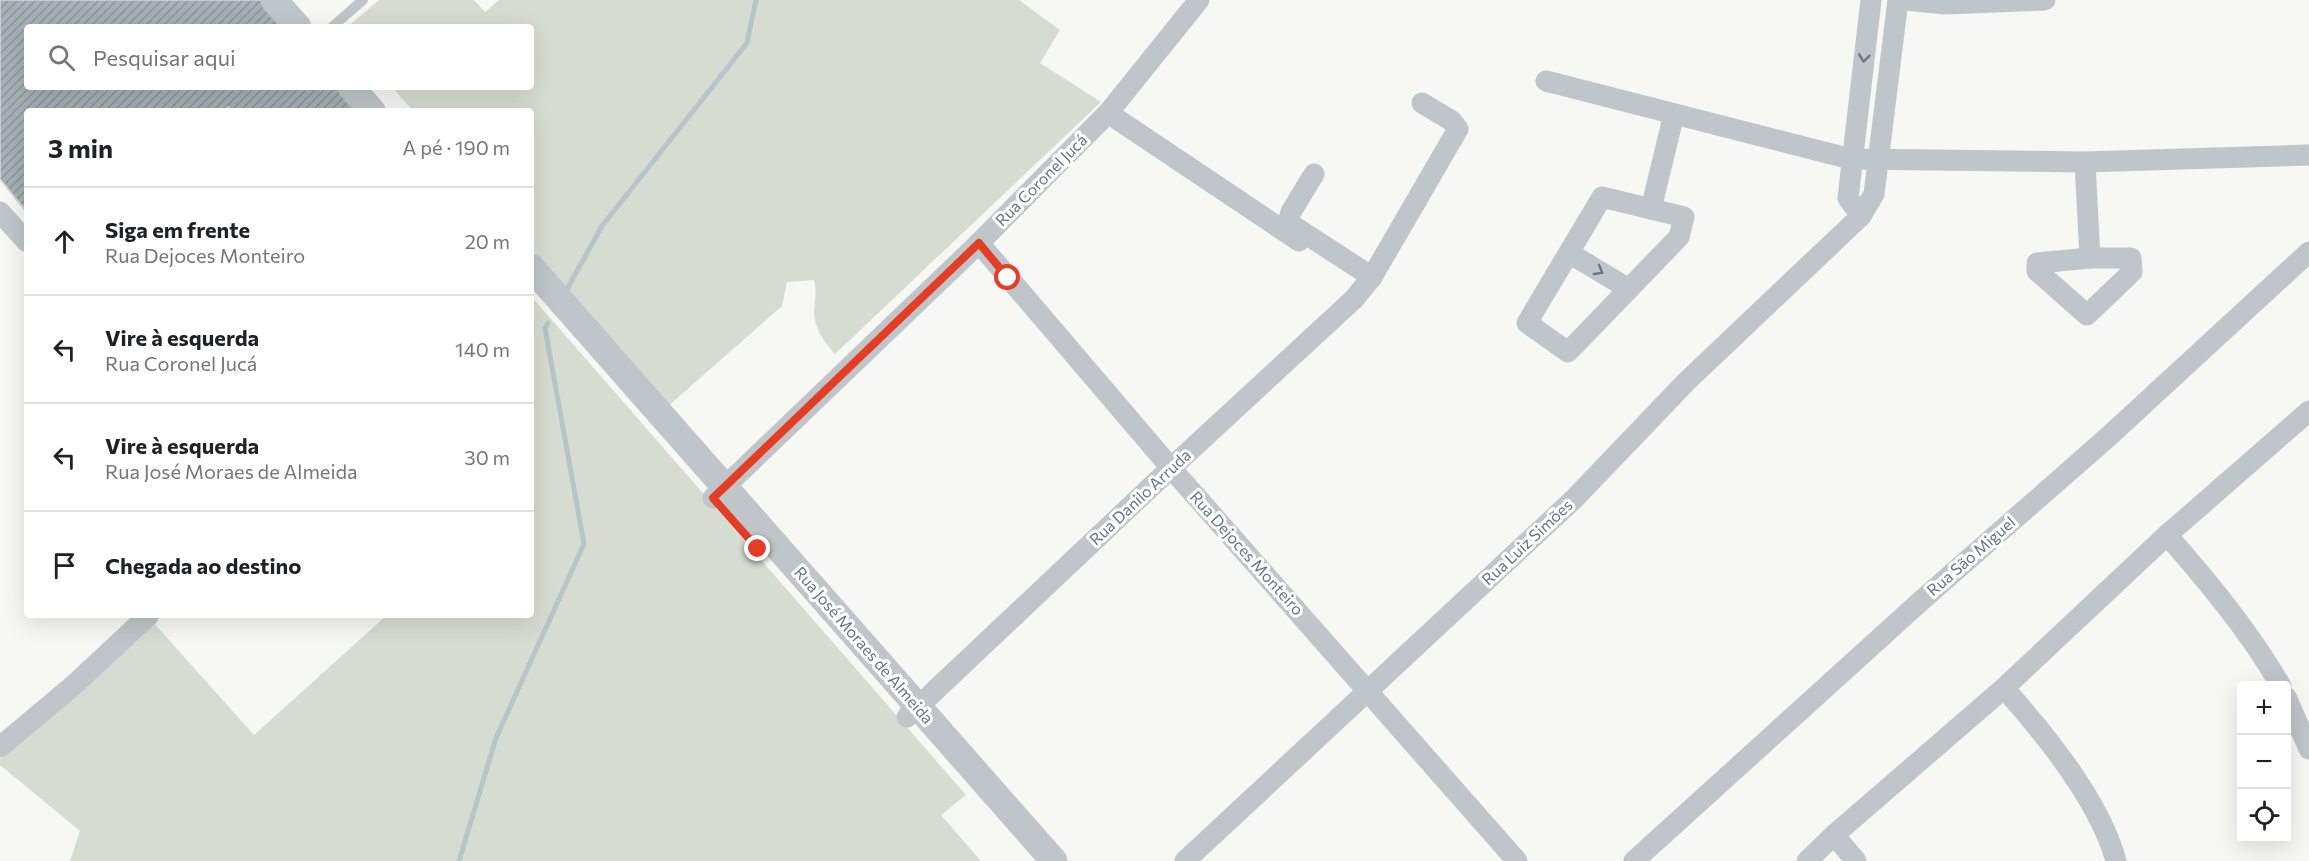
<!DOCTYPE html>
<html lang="pt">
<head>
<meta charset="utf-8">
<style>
  body { margin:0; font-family:Commissioner,sans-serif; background:#f6f6f6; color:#202124 }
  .controls { position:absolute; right:18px; bottom:18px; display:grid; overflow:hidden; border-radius:6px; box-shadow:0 6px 24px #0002 }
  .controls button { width:54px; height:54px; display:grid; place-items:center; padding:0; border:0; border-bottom:2px solid #e0e0e0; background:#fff; color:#202124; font:30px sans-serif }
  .stop { position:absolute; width:18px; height:18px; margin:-14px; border:4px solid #e43d26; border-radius:50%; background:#fff }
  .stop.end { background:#e43d26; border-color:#fff; box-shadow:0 2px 6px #0008 }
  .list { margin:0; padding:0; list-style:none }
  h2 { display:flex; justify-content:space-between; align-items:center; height:78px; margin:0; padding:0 24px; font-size:26px }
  h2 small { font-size:20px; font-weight:400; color:#757577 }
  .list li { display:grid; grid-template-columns:39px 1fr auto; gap:18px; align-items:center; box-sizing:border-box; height:108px; padding:0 24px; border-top:2px solid #e0e0e0 }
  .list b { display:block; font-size:22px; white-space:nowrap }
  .list p { margin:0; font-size:20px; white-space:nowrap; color:#757577 }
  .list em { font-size:20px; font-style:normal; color:#757577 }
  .icon { flex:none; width:33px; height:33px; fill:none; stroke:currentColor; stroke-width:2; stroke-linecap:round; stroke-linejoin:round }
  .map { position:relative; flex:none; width:2309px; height:861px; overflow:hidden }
  .search { position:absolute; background:#fff; box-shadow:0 6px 24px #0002; left:24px; top:24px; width:510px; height:66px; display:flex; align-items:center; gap:15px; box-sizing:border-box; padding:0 21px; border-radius:6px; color:#757577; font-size:22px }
  .panel { position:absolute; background:#fff; box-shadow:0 6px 24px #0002; left:24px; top:108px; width:510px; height:510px; border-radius:6px }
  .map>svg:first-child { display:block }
  .grass { fill:#d7dcd3 }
  .shadow { fill:#0003 }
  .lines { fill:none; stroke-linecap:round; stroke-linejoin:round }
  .stream { stroke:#b7c5c8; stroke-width:5 }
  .building { fill:url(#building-hatch); stroke:#d8d8d6; stroke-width:1.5 }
  .service { stroke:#bfc5c8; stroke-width:10 }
  .minor { stroke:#bfc5c8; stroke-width:21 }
  .tertiary { stroke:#bfc5c8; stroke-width:27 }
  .oneway { stroke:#667983 }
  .route { stroke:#e43d26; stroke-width:8 }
  .labels { text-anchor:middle; stroke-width:6; stroke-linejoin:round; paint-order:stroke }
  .street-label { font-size:16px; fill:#61757f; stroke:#fff }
</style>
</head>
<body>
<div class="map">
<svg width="2309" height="861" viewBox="0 0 2309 861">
  <defs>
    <pattern id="building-hatch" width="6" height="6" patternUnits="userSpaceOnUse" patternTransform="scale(1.5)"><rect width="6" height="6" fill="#a6b1b5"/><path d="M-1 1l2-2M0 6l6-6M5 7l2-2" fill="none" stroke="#8b9598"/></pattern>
  </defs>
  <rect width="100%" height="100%" fill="#f7f7f4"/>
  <g class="grass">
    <path d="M379,0H474L485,12L499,0H1019L1060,30L1040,63L1101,102L835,354C825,343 814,328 814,312C815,299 817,293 814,280L787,282L782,306L666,408L531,249V111H413L392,87H531V27H347Z"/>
    <path d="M531,296L966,795L941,815L981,861H70L80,831L0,765V759L152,621L254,735L387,615H531Z"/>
  </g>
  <path class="shadow" d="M0,0H261L27,27V87L361,111H27V214L0,180Z"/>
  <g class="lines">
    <g class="stream">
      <path d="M566,291L602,226L747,43L756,0"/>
      <path d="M459,861L496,738L584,544L545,328L548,323"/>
    </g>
  </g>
  <path class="building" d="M0,0H263L287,27H27V87H341L363,111H231L228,107L224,111H27V212L0,179Z"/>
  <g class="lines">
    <path class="service" d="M332,27L363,0"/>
    <g class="minor">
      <path d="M1905,0L1945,4L2045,0"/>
      <path d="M1546,81L1851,159L2085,162L2309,155"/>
      <path d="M1108,113L1299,241"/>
      <path d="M2085,162L2090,258"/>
      <path d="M1314,174L1291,212L1289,219L1292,225L1372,277L1458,129L1452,121L1422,103"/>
      <path d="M1602,197L1684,217L1679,237L1568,352L1527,323Z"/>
      <path d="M1651,209L1674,114"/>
      <path d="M0,212L27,242"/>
      <path d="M1861,216L1848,198L1871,0"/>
      <path d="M979,243L1171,468L1517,861"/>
      <path d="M1569,253L1629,289"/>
      <path d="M2090,258H2131L2132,272L2087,315L2037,271V263Z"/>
      <path d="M713,498L979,243L1108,113L1199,0"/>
      <path d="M2167,535C2209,583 2249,631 2281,686"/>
      <path d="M2004,688C2045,734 2100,801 2116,861"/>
      <path d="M2286,697L2309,749"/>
      <path d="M907,717L1171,468L1354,299L1372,277"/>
      <path d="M0,747L75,684L149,615"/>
      <path d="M1834,835L1856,861"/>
      <path d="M1185,861L1574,499L1686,382L1861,216L1874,194L1898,0"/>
      <path d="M1634,861L1922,600L2108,437L2309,252"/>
      <path d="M1807,861L1834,835L2004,688L2167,535L2309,411"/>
    </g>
    <g class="tertiary">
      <path d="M274,0L298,27"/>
      <path d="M351,87L372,111"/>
      <path d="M531,267L1054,861"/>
    </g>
  </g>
  <defs><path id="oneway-chevron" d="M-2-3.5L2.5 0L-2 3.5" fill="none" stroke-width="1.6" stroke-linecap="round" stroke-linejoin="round" transform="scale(1.5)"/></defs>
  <g class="oneway">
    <use href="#oneway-chevron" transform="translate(1864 58) rotate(97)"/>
    <use href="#oneway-chevron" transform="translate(1599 271) rotate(31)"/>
  </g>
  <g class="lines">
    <path class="route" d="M758,549L713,498L979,243L1008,278"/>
  </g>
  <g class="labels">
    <g class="street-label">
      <text transform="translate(1041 180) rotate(-45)" y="6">Rua Coronel Jucá</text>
      <text transform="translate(1140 497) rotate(-43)" y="6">Rua Danilo Arruda</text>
      <text transform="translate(1527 542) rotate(-43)" y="6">Rua Luiz Simões</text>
      <text transform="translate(1247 553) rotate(48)" y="6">Rua Dejoces Monteiro</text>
      <text transform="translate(1971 556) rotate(-41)" y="6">Rua São Miguel</text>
      <text transform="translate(864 645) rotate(49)" y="6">Rua José Moraes de Almeida</text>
    </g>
  </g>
</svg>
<div class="controls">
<button>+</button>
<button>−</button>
<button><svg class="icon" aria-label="locate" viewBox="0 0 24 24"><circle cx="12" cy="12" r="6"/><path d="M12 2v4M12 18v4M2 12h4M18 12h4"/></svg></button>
</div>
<div class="stop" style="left:1008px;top:278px"></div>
<div class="stop end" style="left:758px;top:549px"></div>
<div class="search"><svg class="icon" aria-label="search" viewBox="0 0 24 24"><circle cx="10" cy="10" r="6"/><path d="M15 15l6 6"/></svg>Pesquisar aqui</div>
<section class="panel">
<h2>3 min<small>A pé · 190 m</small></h2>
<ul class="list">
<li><svg class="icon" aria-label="ahead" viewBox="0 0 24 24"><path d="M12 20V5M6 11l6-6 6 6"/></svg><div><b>Siga em frente</b><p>Rua Dejoces Monteiro</p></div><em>20 m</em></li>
<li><svg class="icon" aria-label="left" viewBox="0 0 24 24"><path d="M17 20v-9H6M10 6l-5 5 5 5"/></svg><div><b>Vire à esquerda</b><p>Rua Coronel Jucá</p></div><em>140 m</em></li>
<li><svg class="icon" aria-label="left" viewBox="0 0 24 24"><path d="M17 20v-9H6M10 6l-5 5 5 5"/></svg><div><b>Vire à esquerda</b><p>Rua José Moraes de Almeida</p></div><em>30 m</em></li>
<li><svg class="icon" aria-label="arrive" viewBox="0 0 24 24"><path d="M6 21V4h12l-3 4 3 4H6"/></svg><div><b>Chegada ao destino</b></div></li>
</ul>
</section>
</div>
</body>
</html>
